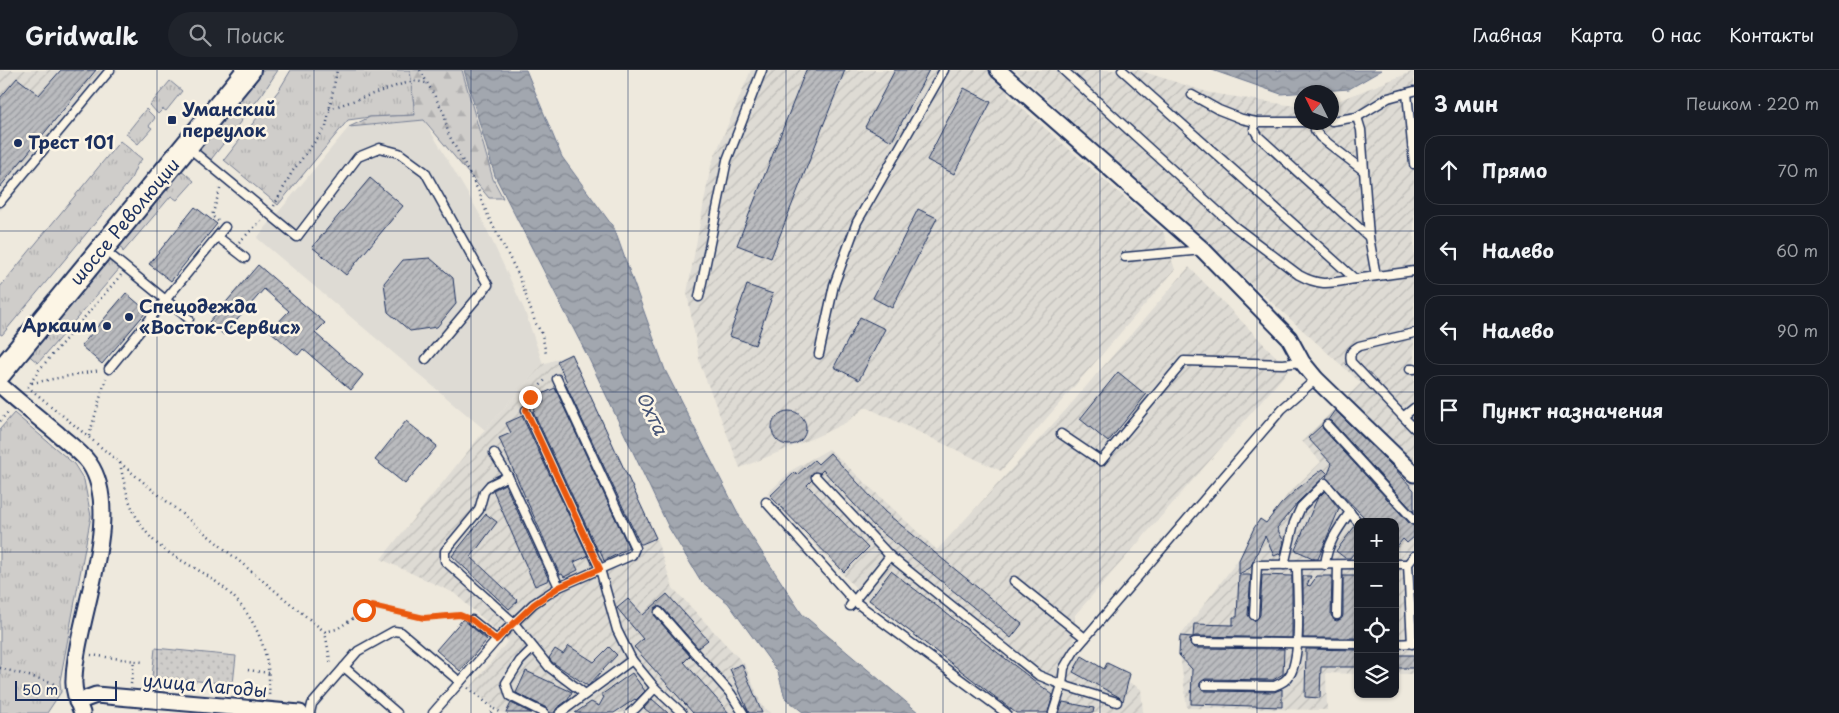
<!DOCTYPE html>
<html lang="ru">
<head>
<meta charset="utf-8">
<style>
  body { margin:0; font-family:"Playpen Sans",sans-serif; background:#20242c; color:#f1f3f6 }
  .controls { position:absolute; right:15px; bottom:15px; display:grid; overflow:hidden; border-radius:10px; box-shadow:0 1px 4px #0004 }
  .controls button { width:45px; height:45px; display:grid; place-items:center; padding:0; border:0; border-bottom:1px solid #363941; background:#171b24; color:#f1f3f6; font:25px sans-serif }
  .compass { position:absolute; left:1294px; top:15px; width:45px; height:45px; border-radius:50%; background:#171b24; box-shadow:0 1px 4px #0004; rotate:313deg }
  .scale { position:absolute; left:15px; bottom:12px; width:102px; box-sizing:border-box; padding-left:5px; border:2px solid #1b2f5e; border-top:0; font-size:14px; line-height:18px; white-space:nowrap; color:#1b2f5e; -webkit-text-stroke:4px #fcf5e5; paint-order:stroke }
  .stop { position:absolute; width:15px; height:15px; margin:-11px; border:4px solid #ea580c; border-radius:50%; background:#fff }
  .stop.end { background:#ea580c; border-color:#fff; box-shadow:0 1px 5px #0008 }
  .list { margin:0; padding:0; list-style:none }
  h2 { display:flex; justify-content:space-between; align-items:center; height:65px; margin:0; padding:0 20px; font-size:21px }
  h2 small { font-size:16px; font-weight:400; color:#9ea1a6 }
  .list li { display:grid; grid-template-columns:32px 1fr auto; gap:15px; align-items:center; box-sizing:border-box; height:70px; margin:0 10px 10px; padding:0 10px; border:1px solid #363941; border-radius:15px }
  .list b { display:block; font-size:19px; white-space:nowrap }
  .list em { font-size:16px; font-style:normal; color:#9ea1a6 }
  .icon { flex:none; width:28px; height:28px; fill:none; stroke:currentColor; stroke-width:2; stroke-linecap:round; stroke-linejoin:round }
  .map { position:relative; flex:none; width:1414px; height:643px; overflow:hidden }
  header { display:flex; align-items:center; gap:30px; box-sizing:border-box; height:70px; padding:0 25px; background:#171b24; border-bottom:1px solid #363941 }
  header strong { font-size:24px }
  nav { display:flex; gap:28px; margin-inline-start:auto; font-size:18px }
  .search { width:350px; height:45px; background:#20242c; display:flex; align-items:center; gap:12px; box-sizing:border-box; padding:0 18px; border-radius:28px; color:#9ea1a6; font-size:19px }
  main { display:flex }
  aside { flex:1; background:#171b24 }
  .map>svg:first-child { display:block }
  .built { fill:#dedbd4 }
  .industrial { fill:url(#industrial-furrows) }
  .grass { fill:url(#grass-tufts); stroke:#757e94 }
  .forest { fill:url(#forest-firs); stroke:#757e94 }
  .park { fill:url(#park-dots); stroke:#757e94 }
  .water { fill:url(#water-waves); stroke:#6c778f }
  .building { fill:url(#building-hatch); stroke:#1b2f5e }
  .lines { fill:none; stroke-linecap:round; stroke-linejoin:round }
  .lane-casing { stroke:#1b2f5e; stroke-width:11 }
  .street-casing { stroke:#1b2f5e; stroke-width:19 }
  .primary-casing { stroke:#1b2f5e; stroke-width:26 }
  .path { stroke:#1b2f5e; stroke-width:2.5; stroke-dasharray:1 4; stroke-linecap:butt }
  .lane { stroke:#fcf5e5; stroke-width:8 }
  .street { stroke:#fcf5e5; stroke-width:15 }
  .primary { stroke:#fcf5e5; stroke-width:22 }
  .route { stroke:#ea580c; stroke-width:6 }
  .grid { fill:none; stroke:#1b2f5e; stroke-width:1; stroke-opacity:0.55 }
  .poi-dot { fill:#1b2f5e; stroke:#fcf5e5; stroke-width:2 }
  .labels { text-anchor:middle; stroke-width:5; stroke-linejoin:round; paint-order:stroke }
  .poi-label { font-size:18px; font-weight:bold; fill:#1b2f5e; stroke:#fcf5e5; text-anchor:start }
  .street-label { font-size:18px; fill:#1b2f5e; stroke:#fcf5e5 }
  .water-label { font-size:19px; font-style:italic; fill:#445376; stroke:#fcf5e5 }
</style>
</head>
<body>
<header>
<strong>Gridwalk</strong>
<div class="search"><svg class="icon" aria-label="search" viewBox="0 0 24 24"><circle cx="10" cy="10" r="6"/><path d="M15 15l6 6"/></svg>Поиск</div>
<nav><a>Главная</a><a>Карта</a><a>О нас</a><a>Контакты</a></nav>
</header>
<main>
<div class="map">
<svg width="1414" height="643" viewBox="0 0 1414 643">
  <defs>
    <pattern id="industrial-furrows" width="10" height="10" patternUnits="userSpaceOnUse" patternTransform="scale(1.25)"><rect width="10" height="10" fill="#dedbd4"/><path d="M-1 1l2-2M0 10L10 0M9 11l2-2" fill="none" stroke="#bebcb8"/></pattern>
    <pattern id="grass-tufts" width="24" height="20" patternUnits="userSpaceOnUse" patternTransform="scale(1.25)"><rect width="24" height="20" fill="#cfcdca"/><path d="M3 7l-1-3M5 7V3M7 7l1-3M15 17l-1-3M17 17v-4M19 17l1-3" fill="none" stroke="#b1b0b0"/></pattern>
    <pattern id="forest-firs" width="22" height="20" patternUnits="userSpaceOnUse" patternTransform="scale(1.25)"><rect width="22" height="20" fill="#cfcdca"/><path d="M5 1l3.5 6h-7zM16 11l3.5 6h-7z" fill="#b1b0b0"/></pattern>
    <pattern id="park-dots" width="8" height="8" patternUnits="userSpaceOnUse" patternTransform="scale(1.25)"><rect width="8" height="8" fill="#cfcdca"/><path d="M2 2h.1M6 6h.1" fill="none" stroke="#b1b0b0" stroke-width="1.8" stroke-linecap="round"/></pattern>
    <pattern id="water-waves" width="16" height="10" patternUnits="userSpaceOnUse" patternTransform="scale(1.25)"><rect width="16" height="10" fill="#a2a7af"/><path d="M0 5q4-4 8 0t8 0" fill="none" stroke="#838892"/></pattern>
    <pattern id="building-hatch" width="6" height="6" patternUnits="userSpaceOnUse" patternTransform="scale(1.25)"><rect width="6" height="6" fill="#babbbe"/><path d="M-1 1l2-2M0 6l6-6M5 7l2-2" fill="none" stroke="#96989e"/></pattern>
  </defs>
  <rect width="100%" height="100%" fill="#eee9dd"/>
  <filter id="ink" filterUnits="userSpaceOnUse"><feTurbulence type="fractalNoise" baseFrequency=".02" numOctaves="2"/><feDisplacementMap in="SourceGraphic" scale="10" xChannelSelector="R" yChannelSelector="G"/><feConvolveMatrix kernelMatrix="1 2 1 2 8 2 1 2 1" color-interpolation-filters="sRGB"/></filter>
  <g filter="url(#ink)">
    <path class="built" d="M424,50L479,143L524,239L543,294L485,360L257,168L349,57Z"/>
    <g class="industrial">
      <path d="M0,0H118L0,141Z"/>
      <path d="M751,0H989L1008,17V26L1163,161L1175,200L1001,401L866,337L845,353L818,366L740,398L700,294L687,223L711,95Z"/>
      <path d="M1015,0H1138L1210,23L1301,37L1302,52H1332V33L1414,1V604H1395V452H1358V604L1326,603L1327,640L1187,638L1178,569L1288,424L1321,392L1302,371L1361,313Z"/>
      <path d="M1189,197L1289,300L1075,545L1074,581L1141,619L1143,643H1014L868,531L767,424L792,400L829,379L937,480L1065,341Z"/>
      <path d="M571,284L656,468L673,518L745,595L762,636L770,643H503L494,638L470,618L508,571L454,523L381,489L485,360L543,294Z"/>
    </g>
    <g class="grass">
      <path d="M258,0H278L263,23L209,92L194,80Z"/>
      <path d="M291,0H410L415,45L370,47L348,50L278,135L224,90L279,20Z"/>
      <path d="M170,11L182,21L166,41L163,39L158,44L150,35Z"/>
      <path d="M146,39L155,48L149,56L152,58L138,74L126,64Z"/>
      <path d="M120,71L142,89L137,95L130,111L2,265L0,264V217Z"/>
      <path d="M179,98L194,111L177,130L171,126L123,182L119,172Z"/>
      <path d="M109,191L121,197L38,293L26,283L102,193Z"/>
      <path d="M14,343L74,394L84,410L88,431L91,446L60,611L61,622L47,643H0V359Z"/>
    </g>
    <path class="forest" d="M410,0H462L493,109L503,128H489L424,50L349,57L370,47L415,45Z"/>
    <path class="park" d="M155,578L236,586L233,614L152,607Z"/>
    <g class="water">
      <path d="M464,0H526L562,87L614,158L665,300L744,455L802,544L919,643H804L785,628L778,602L728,533L701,511L669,458L588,287L495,106Z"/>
      <path d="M1212,0H1382L1349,19L1281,24Z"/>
    </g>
    <g class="building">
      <path d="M61,0H96L0,117V28L17,8L39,25Z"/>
      <path d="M806,0H845L771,188L737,175Z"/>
      <path d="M895,0H929L892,71L865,57Z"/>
      <path d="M964,18L991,32L954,104L927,90Z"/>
      <path d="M370,108L403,136L346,205L312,177Z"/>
      <path d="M195,137L217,154L171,211L149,194Z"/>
      <path d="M918,139L937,148L892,238L873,228Z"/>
      <path d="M430,188L453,208L456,234L437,257L410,261L388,242L384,213L403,190Z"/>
      <path d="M258,195L325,253L315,263L363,305L351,320L303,279L298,285L270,261L289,241L264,219L224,265L209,252Z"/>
      <path d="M747,215L773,224L755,275L729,266Z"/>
      <path d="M126,223L147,241L102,294L81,276Z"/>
      <path d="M860,247L885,259L859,310L834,297Z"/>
      <path d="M571,284L656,468L642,474H640L565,313L567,312L557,291Z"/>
      <path d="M1118,302L1146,325L1108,372L1080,349Z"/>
      <path d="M555,318L629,478L604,491L600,480L598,481L533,341L535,340L534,337L544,332L540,325Z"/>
      <path d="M1335,340L1394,398L1414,420V442L1331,351L1328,350Z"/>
      <circle cx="789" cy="358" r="17"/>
      <path d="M522,346L588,486L574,492L578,500L564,507L562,504L560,505L499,368L511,363L506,353Z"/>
      <path d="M406,351L437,376L405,414L375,390Z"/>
      <path d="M1322,355L1323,359L1410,454L1414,456V467L1407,473L1403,469L1395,479V452H1364L1363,446L1326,408L1327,404L1297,433L1277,458L1284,472L1281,483L1274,486L1265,466L1250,498L1239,504V490L1254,458L1260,449L1266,453L1281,434L1297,419L1323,399L1328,404L1332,394L1308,368Z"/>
      <path d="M830,383L885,442L1022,554L1011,568L874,456L823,400L820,403L814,402L811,406L812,410L807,415L868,478L844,502L770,426L795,402L797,405L814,390L818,394Z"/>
      <path d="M505,414L549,510L535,516L493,420Z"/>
      <path d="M1325,421L1339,439L1318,489H1315L1295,480L1317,429Z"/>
      <path d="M486,444L497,452L471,487L518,531L509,539L452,486Z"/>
      <path d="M1355,456L1358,458V478L1350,488H1345L1336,481Z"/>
      <path d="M891,501L1053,625L1048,643H1016L869,530Z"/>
      <path d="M1239,505H1251L1248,545L1251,549L1254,551L1258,548L1260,545L1262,505L1292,506V568L1195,566L1190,569V574L1195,578L1284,579L1283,604L1273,610L1205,609L1200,613V617L1205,621L1274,622L1282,619V637L1191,634L1192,599L1179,585L1180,566L1193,567L1194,554L1233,555V547H1237Z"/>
      <path d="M1303,506H1311L1307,515L1310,516L1317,506H1332L1331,545L1334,550L1337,551L1342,548L1343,545V506H1358V568H1303Z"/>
      <path d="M667,524L708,570L698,578L663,538L658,536L655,538L654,545L690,586L684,592L729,643H693L634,577L643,569L617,538L628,529L643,545Z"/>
      <path d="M463,549L487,570L460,601L436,580Z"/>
      <path d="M569,576L594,592L609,577L617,585L588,616L552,592L549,588L555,579L563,584Z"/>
      <path d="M1306,579L1358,580V597H1321L1320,628L1305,627Z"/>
      <rect x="1395" y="585" width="19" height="13"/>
      <path d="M1082,586L1104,599L1107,593L1130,604L1123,631L1119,627L1073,602Z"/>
      <path d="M742,594L762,643H749L730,599Z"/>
      <path d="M526,601L572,622L568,630L557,638L554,643H550L547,638L516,623Z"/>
      <path d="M632,603L645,621L636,630L635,629L614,643H575L591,632L599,636L604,627L601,625Z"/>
      <path d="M652,629L668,643H650L644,638Z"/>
      <path d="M1063,632L1094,638L1093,643H1059Z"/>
      <path d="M511,633L531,643H506Z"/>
    </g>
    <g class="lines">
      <defs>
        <g id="lane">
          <path d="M1063,0L1234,156L1299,205C1321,217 1331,213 1355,209"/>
          <path d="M1122,0L1355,209L1414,201"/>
          <path d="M1407,23L1414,94"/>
          <path d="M1192,25L1219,40L1242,49L1256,52H1321"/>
          <path d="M1357,47L1361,60L1369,167L1376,206"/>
          <path d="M1332,51L1357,47L1388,28L1414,21"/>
          <path d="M1256,52L1254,59L1258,66L1369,167"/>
          <path d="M1315,53V60L1320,67L1364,101"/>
          <path d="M189,78L297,167L358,87L380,78L399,83L425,102L488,215L426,289"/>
          <path d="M0,132L110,0"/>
          <path d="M218,167L245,188"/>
          <path d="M103,179L189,249"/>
          <path d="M1125,187L1203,180"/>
          <path d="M699,227L727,90L762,0"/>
          <path d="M1414,263L1359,276C1352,280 1349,283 1351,292L1414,358"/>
          <path d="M819,284L834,215L857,152L944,0"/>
          <path d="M109,299L225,157"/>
          <path d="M1410,299H1414"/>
          <path d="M526,340L600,499L617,560L632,590L655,618L682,643"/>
          <path d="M1404,346L1414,338"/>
          <path d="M1327,355L1414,450"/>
          <path d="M1061,364L1101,391L1184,291L1283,294L1302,292"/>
          <path d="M494,383L508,406L559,517"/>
          <path d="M508,406L490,415L484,422L479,440L445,481V491L513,552L549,597L585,624"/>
          <path d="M816,407L890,486L1038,605L1062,615L1117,632"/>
          <path d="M766,432L854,531L1006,643"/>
          <path d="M1395,494H1408"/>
          <path d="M1284,495L1294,453L1301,437L1325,413L1358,452"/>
          <path d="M1325,495C1327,474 1338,459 1350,442"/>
          <path d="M1014,511L1085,568"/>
          <path d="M850,536L890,486"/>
          <path d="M659,542L731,624L743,643"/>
          <path d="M1254,545L1257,495L1358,494"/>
          <path d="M1337,545L1338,495"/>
          <path d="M472,550L497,570"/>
          <path d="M1195,572L1358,574"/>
          <path d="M1395,574L1414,573"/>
          <path d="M1412,574L1408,494L1414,486"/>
          <path d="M533,578L520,591L506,613L510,626L544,643"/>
          <path d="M344,597L397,643"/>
          <path d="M1205,615L1274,616C1281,613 1287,611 1291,603C1302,580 1297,522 1297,495"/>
          <path d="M310,643L312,634L358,581L394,561L401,562L460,612"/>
          <path d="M433,643L501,565L533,534L559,517L632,485L635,478L557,309"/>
          <path d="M560,643L632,590"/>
          <path d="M630,643L636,638L655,618"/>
          <path d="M1053,643L1062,615L1064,598L1074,581L1282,339L1316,309"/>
        </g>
        <g id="street">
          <path d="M998,0L1203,180L1289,268L1302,292L1316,309L1414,404"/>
          <path d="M0,315C19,332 39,348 58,364C68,373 81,382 89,393C125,444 75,551 74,610C73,621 78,633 82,643"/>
          <path d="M77,632L96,625L300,643"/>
        </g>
        <path id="primary" d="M0,303L249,0"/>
      </defs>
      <use href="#lane" class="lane-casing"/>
      <use href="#street" class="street-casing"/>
      <use href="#primary" class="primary-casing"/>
      <g class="path">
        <path d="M420,0L444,43L448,63L479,122L488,146L520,208L535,252L542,264L546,284"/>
        <path d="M329,39L402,14L416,11L426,13"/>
        <path d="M274,136L292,102L326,57L337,0"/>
        <path d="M218,151L212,146L221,116"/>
        <path d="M239,172L262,150"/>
        <path d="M121,205L39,300L28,317L325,562L331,595"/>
        <path d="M32,313L100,300"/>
        <path d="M529,331L530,327L547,308"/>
        <path d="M0,351L9,341"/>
        <path d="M89,366L106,308"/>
        <path d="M120,393C125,419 130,442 147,463C164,485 190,493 212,509C252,536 272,579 269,627"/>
        <path d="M325,562L337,559L372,536L424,548L460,545L464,546"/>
        <path d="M91,585L143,592"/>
        <path d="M0,598L51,612L59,618"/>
        <path d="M248,600L269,603"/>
        <path d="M131,614L134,591"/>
        <path d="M468,618L494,639"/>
        <path d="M491,643L494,639L502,643"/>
        <path d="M924,643L925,641"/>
      </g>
      <use href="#lane" class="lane"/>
      <use href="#street" class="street"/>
      <use href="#primary" class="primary"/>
    </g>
  </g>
  <g class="lines" filter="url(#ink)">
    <path class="route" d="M364,540L372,536L424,548L460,545L472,550L496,570L534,534L559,517L600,499L526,340L530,327"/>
  </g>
  <path class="grid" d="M157,0V643M314,0V643M471,0V643M628,0V643M786,0V643M943,0V643M1100,0V643M1257,0V643M0,161H1414M0,322H1414M0,482H1358M1395,482H1414"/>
  <g class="poi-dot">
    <rect x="167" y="45" width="10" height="10" rx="2.5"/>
    <circle cx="18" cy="73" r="5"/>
    <circle cx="129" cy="247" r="5"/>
    <circle cx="107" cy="256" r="5"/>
  </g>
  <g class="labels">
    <g class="poi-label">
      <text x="182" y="46">Уманский<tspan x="182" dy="21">переулок</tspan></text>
      <text x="28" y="79">Трест 101</text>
      <text x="139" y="243">Спецодежда<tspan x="139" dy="21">«Восток-Сервис»</tspan></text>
      <text x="97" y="262" text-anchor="end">Аркаим</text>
    </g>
    <g class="street-label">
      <text transform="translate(125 152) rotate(-50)" y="6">шоссе Революции</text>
      <text transform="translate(205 616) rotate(5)" y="6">улица Лагоды</text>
    </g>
    <g class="water-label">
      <text transform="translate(652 343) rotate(64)" y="7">Охта</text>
    </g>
  </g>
</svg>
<div class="controls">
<button>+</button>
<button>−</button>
<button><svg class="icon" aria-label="locate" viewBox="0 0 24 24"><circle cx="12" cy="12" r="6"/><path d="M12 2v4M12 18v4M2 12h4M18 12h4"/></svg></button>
<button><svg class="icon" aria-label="layers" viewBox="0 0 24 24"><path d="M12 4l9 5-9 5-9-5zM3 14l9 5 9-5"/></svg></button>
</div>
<svg class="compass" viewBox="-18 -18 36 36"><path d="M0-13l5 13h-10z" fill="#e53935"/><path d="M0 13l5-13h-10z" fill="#9ea1a6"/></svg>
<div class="scale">50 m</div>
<div class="stop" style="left:364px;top:540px"></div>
<div class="stop end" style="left:530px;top:327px"></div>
</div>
<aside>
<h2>3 мин<small>Пешком · 220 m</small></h2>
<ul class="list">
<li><svg class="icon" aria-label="ahead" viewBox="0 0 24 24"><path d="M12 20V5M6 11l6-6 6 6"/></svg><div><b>Прямо</b></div><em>70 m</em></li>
<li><svg class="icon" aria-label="left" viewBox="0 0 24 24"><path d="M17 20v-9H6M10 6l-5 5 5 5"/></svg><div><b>Налево</b></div><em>60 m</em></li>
<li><svg class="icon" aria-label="left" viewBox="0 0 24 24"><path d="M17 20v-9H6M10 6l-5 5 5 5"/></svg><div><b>Налево</b></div><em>90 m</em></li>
<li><svg class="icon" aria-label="arrive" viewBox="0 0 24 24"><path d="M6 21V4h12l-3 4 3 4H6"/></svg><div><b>Пункт назначения</b></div></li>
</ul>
</aside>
</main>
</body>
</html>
